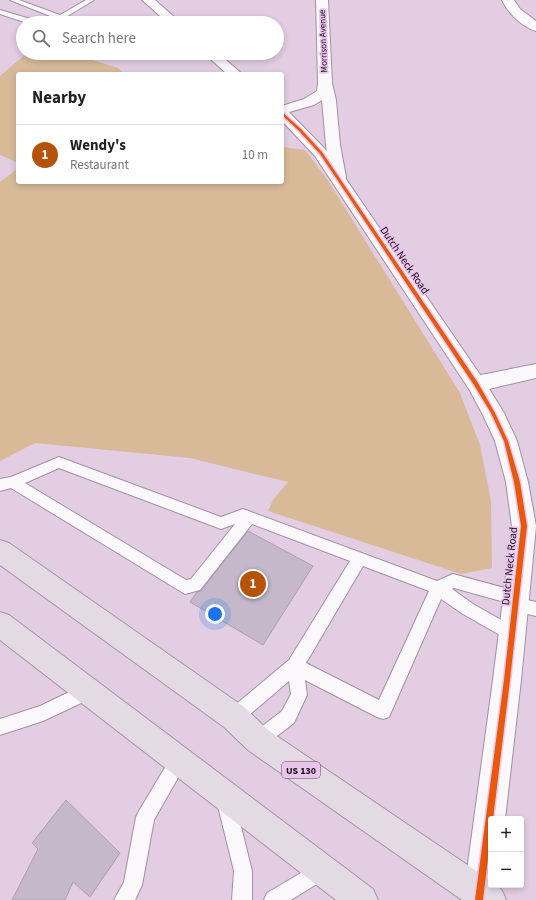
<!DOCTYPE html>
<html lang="en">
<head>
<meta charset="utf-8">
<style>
  body { margin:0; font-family:"Source Sans 3",sans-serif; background:#f6f6f6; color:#222 }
  .controls { position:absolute; right:12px; bottom:12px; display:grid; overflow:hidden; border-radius:4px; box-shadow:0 2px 6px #0003 }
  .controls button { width:36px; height:36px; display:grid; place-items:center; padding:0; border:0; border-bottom:1px solid #e0e0e0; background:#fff; color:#222; font:20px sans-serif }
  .you { position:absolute; left:215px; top:614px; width:14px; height:14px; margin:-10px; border:3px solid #fff; border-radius:50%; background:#1a73e8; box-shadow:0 0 0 6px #1a73e833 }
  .badge { display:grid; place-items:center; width:26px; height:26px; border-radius:50%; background:#b45309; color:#fff; font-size:13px; font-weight:700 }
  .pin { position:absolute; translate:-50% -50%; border:2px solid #fff; box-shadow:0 1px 4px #0006 }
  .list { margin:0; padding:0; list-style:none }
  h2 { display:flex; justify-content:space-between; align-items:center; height:52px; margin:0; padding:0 16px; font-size:17px }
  h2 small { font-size:13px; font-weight:400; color:#767676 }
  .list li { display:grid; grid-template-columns:26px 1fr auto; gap:12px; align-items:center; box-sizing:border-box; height:60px; padding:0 16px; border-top:1px solid #e0e0e0 }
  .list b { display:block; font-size:15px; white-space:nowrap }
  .list p { margin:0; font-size:13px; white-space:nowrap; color:#767676 }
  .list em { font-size:13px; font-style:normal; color:#767676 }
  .icon { flex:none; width:22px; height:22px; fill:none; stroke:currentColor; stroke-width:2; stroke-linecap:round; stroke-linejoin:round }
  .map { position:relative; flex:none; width:536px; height:900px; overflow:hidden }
  .search { position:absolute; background:#fff; box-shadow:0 2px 6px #0003; left:16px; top:16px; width:268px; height:44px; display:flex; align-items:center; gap:10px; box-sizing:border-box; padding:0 14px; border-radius:22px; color:#767676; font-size:15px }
  .panel { position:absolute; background:#fff; box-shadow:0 2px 6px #0003; left:16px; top:72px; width:268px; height:112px; border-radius:4px }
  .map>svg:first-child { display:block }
  .green { fill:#d8ba99 }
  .building { fill:#c4b8ca; stroke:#ac9fb1 }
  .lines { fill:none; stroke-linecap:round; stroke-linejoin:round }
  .service-casing { stroke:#a191a2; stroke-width:2 }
  .minor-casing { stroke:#a191a2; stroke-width:2 }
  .tertiary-casing { stroke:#a191a2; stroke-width:2 }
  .trunk-casing { stroke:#a694a6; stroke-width:2 }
  .service { fill:#fbf8fb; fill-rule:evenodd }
  .minor { fill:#fbf8fb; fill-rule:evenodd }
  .tertiary { fill:#fbf8fb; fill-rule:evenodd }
  .trunk { fill:#e3dae4; fill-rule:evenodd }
  .cycleway-casing { stroke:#eac5eb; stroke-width:3 }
  .cycleway { fill:#e8590c; fill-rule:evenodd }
  .labels { text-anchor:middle; stroke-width:3.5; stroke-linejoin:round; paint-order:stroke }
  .far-street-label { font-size:9px; fill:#180c19; stroke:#eac5eb }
  .shield { fill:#eac5eb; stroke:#574458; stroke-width:1 }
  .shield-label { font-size:10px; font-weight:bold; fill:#180c19 }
  .street-label { font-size:11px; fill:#180c19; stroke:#eac5eb }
</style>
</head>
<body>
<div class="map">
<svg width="536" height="900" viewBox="0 0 536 900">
  <rect width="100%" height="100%" fill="#e2cde3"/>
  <g class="green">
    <path d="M27,53H70L118,68L124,74H18V163L0,155V76Z"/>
    <path d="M282,147L305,150L327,179L460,393L480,445L491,501L492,568L461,574L268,511L273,500L288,482L190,458L35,443L0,461V182L18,168V182H282Z"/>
  </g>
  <g class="building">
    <path d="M248,531L313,566L263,645L190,602L197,592L201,591Z"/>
    <path d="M66,800L120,853L90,897L73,882L65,900H12L38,849L32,843Z"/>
  </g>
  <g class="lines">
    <defs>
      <g id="service">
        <path d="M10,0H19L60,15L86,0H94L56,23L49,22L55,18Z"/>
        <path d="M0,10L37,21L38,23H27L0,14Z"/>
        <path d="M59,457L221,517L243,509L437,581L453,574L516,591L521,593L523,599L536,602V616L510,610L507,605L508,603L454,588L452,589L473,604L517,629L520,634L517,639L512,641L507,639L463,614L441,599L389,717L383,719L377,717L305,680L307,695L294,723L264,746L258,748L252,746L250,740L252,734L282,711L291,694L289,681L240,723L234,725L228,723L226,717L228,711L289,660L350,561L252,524L200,590L185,594L11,488L0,491V479L11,477ZM59,468L221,529L235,524L191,579L186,580L25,483ZM363,566L429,591L379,700L306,663Z"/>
        <path d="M88,683L94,685L96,691L94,697L43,721L0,735V719L40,706Z"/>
        <path d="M179,751L185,754L188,760L154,820L142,885L135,900H114L124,882L136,817L139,811L173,754Z"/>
        <path d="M226,793L232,796L235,802L252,871V900H232L234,871L217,802L220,796Z"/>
        <path d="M321,861L328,863L330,870L328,877L291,900H264L267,893Z"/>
      </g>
      <g id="minor">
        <path d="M316,0H328L332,83L336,100L340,145L346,177L344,180L338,182L332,180L330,177L326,145L322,100L314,105L282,114V106L304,99L317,91L318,83Z"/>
        <path d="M502,0H514L520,9L536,21V31C522,27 508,13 502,0Z"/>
        <path d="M536,364V378L476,392L469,389L466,384L469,379L476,376Z"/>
      </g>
      <g id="tertiary">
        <path d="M142,0H155L181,23H168Z"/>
        <path d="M204,53H218L242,74H227Z"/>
        <path d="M282,109L287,110L326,150L483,379L504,413L517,441L528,482L536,526L521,680L505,819H491V885H497L495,900H463L493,680L512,526L506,482L495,441L483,415L469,389L315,156L282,121Z"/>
      </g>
      <g id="trunk">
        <path d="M0,540L9,543L244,707L268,730L491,881V885C501,885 503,892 506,900H462L248,750L224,727L0,565Z"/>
        <path d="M0,612L9,615L373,889L378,900H336L0,640Z"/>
      </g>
    </defs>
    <use href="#service" class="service-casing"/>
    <use href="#minor" class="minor-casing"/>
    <use href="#tertiary" class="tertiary-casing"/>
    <use href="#trunk" class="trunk-casing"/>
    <use href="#service" class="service"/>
    <use href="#minor" class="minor"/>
    <use href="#tertiary" class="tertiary"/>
    <use href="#trunk" class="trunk"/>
    <defs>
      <path id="cycleway" d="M282,112L301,129L322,152L478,383L495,413L508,441L520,482L527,526L510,680L493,819H491V833L483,900H475L504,680L521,526L514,482L504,441L491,413L474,385L320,154L299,131L282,115Z"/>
    </defs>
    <use href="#cycleway" class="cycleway-casing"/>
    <use href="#cycleway" class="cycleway"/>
  </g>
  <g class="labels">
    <g class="far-street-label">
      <text transform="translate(323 41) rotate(-92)" y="3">Morrison Avenue</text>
    </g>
    <rect class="shield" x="282" y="762" width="38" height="16" rx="3"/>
    <g class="shield-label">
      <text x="301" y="774">US 130</text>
    </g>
    <g class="street-label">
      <text transform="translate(405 260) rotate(56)" y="4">Dutch Neck Road</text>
      <text transform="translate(509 566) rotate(-84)" y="4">Dutch Neck Road</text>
    </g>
  </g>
</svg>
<div class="controls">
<button>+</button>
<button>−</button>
</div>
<div class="you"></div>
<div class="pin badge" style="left:253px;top:584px">1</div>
<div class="search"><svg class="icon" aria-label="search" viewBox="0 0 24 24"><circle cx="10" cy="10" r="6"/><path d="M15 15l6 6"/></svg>Search here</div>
<section class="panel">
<h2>Nearby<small></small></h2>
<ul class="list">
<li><span class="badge">1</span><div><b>Wendy's</b><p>Restaurant</p></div><em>10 m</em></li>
</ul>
</section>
</div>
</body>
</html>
